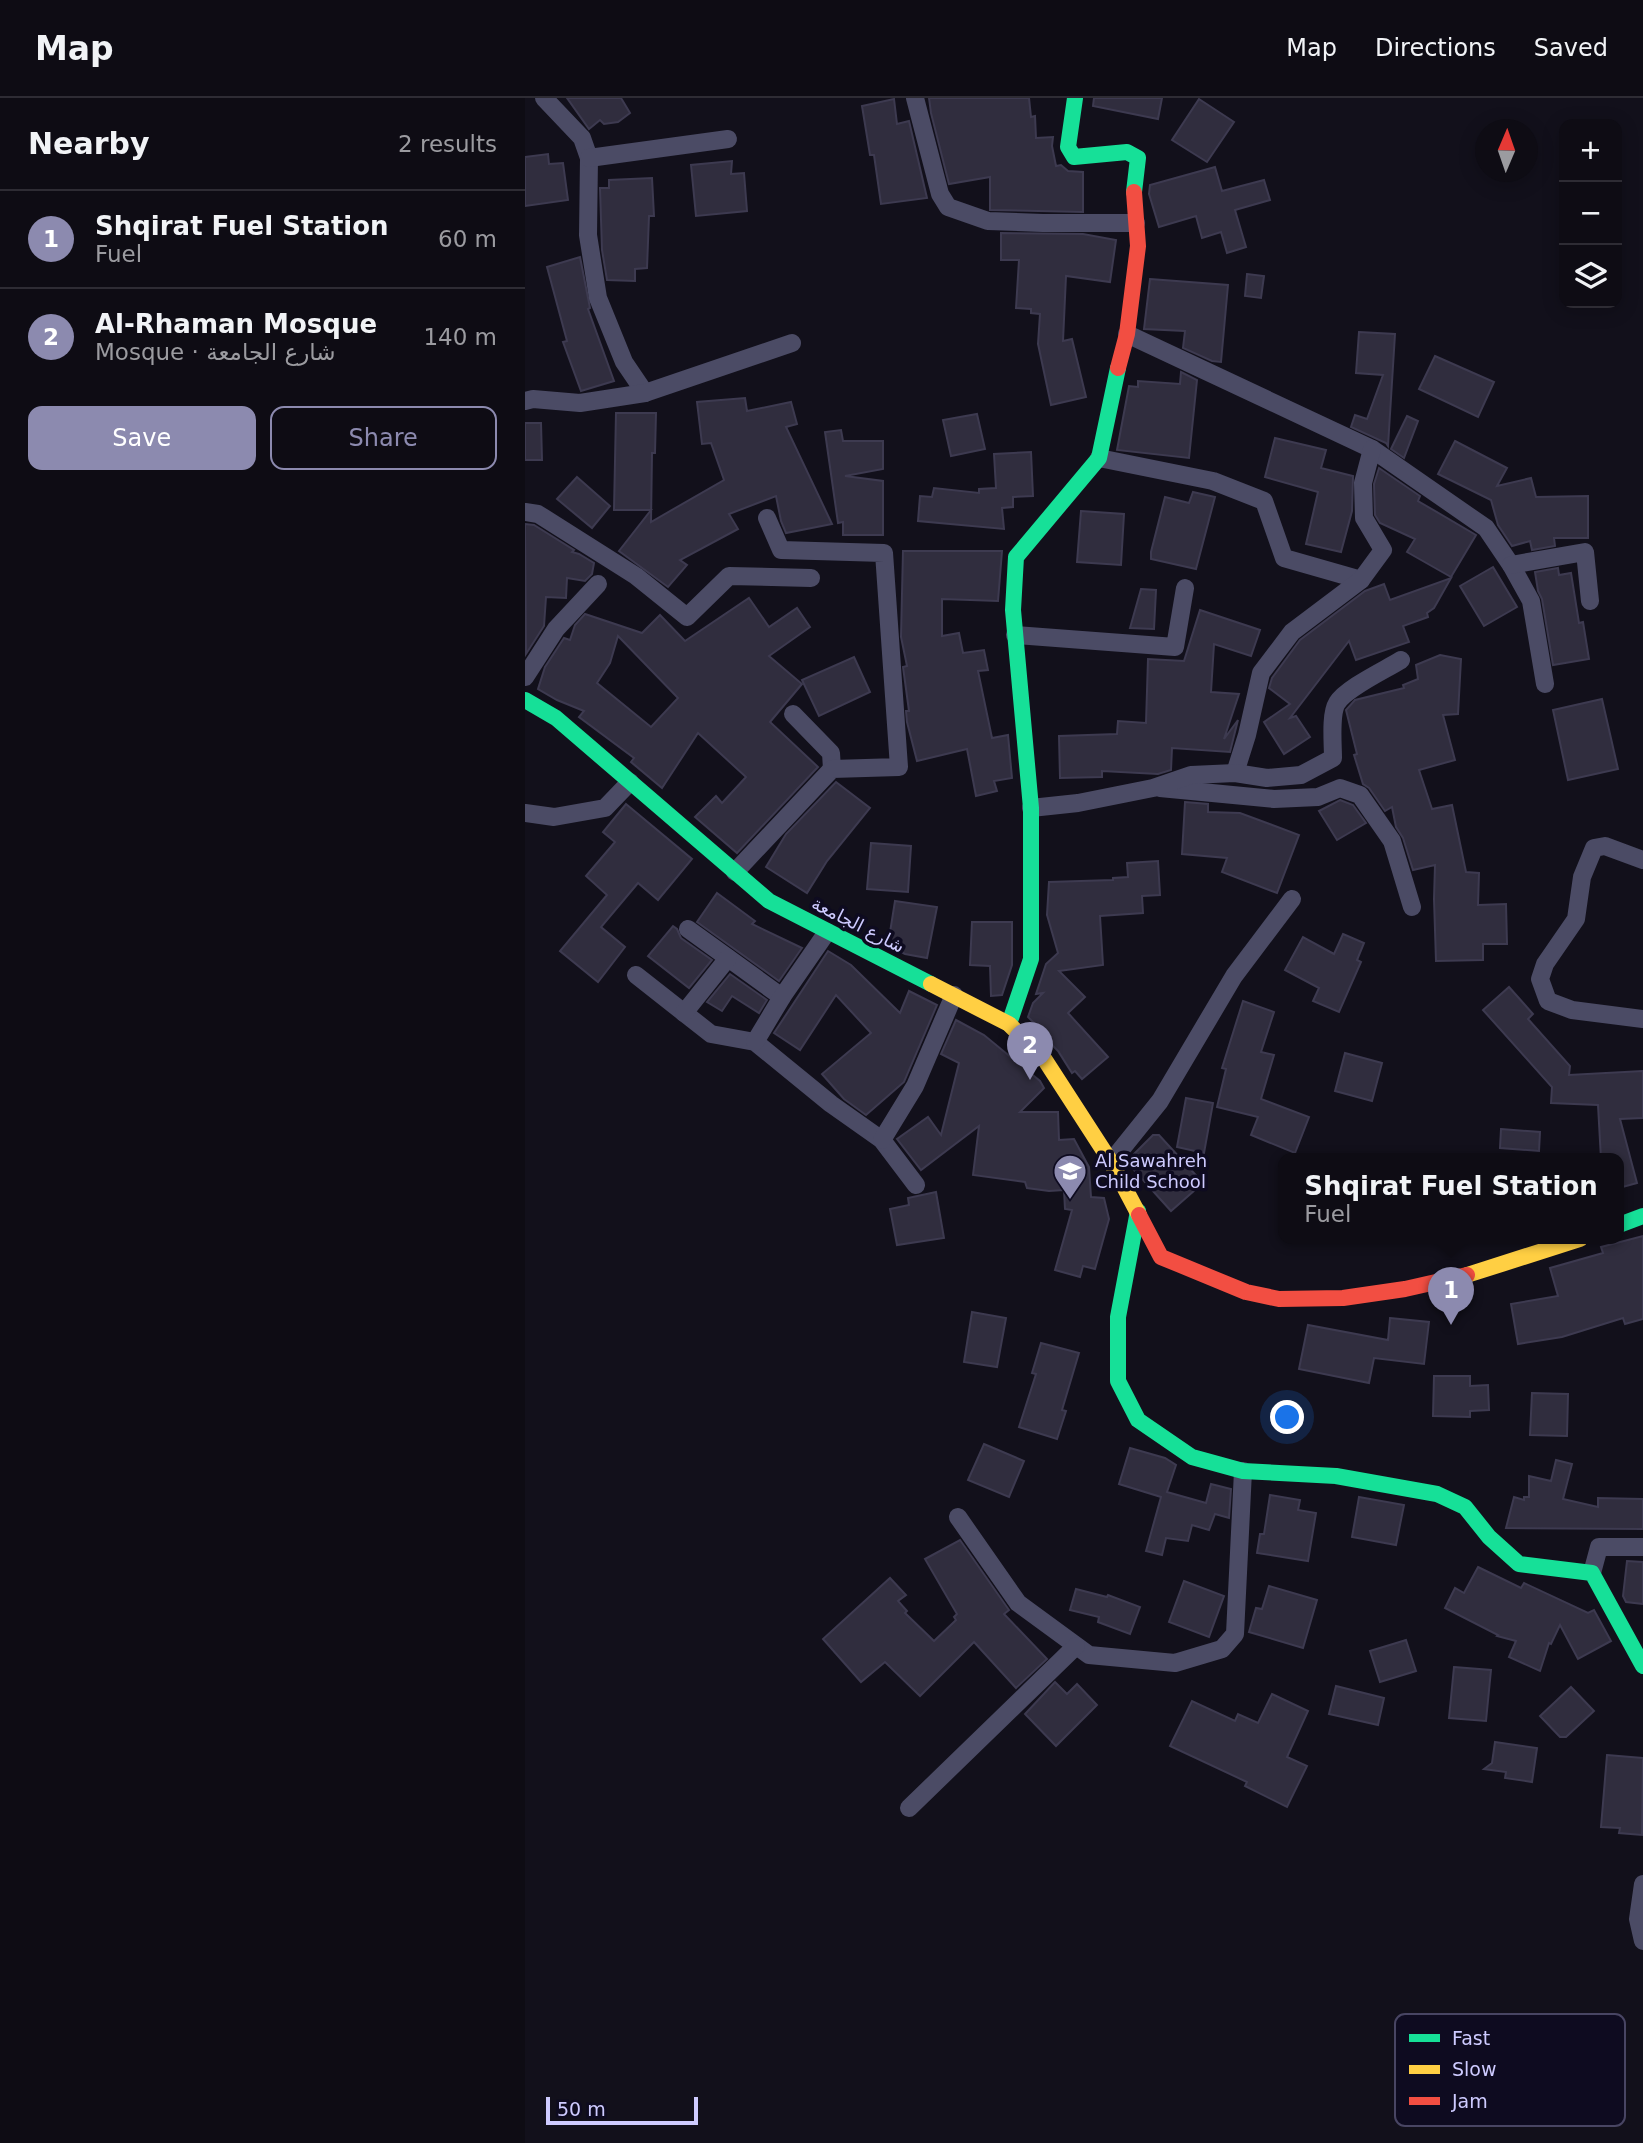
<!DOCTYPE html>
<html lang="en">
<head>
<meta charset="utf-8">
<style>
  body { margin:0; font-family:"DejaVu Sans","Noto Sans Arabic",sans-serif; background:#1c1a22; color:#f1f3f6 }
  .controls { position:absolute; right:21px; top:21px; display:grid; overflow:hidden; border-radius:14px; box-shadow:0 4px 18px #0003 }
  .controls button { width:63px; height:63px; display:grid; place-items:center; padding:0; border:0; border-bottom:2px solid #2e2c34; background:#0e0c14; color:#f1f3f6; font:35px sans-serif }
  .compass { position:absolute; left:950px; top:21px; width:63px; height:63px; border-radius:50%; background:#0e0c14; box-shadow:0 4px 18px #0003; rotate:2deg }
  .scale { position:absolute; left:21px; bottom:18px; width:152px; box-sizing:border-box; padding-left:7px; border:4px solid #cecbff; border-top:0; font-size:19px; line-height:24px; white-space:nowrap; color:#cecbff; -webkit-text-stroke:5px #0e0b20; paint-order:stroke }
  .you { position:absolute; left:763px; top:1320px; width:24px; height:24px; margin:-18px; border:5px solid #fff; border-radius:50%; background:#1a73e8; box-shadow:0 0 0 10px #1a73e833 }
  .badge { display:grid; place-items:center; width:46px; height:46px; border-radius:50%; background:#8c8aaf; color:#fff; font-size:23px; font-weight:700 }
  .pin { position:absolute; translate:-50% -58px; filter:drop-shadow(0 2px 4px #0008) }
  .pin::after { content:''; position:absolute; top:37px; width:24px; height:21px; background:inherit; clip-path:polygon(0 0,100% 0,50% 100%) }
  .popup { position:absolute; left:753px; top:1055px; width:346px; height:91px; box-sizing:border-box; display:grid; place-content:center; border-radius:14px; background:#0e0c14; filter:drop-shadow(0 2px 5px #0005); font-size:23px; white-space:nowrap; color:#9b9ba0 }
  .popup b { font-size:26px; color:#f1f3f6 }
  .popup::after { content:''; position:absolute; left:50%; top:100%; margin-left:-14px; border:14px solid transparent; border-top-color:#0e0c14 }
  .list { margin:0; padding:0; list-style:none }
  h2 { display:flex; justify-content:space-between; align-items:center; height:91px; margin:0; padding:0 28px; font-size:30px }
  h2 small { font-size:23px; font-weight:400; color:#9b9ba0 }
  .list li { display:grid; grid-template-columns:46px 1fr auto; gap:21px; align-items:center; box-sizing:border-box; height:98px; padding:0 28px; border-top:2px solid #2e2c34 }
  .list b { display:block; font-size:26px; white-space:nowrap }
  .list p { margin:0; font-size:23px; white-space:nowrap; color:#9b9ba0 }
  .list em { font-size:23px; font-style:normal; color:#9b9ba0 }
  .actions { display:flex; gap:14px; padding:21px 28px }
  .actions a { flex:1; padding:16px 0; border:2px solid #8c8aaf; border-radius:14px; text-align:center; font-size:24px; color:#8c8aaf }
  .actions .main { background:#8c8aaf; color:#fff }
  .icon { flex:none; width:38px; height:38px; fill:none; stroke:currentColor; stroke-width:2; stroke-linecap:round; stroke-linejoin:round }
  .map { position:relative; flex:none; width:1118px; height:2045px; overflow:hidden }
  header { display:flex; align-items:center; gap:42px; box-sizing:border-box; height:98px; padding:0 35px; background:#0e0c14; border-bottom:2px solid #2e2c34 }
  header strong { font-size:33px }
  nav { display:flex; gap:38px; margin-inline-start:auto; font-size:24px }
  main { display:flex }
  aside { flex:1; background:#0e0c14 }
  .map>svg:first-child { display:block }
  .building { fill:#302d3e; stroke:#3d3a50; stroke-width:2; fill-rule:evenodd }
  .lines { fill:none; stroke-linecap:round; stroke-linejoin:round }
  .street { stroke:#4b4b65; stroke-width:18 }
  .fast { stroke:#16e098; stroke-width:16 }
  .slow { stroke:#ffcf43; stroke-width:16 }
  .jam { stroke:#f24e42; stroke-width:16 }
  .labels { text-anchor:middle; stroke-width:7; stroke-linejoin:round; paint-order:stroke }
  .street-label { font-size:18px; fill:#cecbff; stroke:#0e0b20 }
  .poi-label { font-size:18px; fill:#cecbff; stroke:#0e0b20; text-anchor:start }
  .key { fill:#0e0b20; stroke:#484563; stroke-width:2 }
  .key-label { font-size:19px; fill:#cecbff }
</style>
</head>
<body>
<header>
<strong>Map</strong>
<nav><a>Map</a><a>Directions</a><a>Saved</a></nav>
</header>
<main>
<aside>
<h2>Nearby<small>2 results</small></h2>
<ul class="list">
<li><span class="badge">1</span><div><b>Shqirat Fuel Station</b><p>Fuel</p></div><em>60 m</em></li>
<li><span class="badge">2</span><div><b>Al-Rhaman Mosque</b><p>Mosque · شارع الجامعة</p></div><em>140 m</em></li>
</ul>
<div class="actions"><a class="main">Save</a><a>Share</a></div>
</aside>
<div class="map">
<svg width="1118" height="2045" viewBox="0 0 1118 2045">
  <rect width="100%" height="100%" fill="#12101b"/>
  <g class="building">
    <path d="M42,0H96L105,15L93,24L79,26L75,22L64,31Z"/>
    <path d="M404,0H504L506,19L510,18L511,40L528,39L527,48L531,68L536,67L543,73L558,74V114L465,112V79L424,86L406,15Z"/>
    <path d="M569,0H637L633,21L568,8Z"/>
    <path d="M369,1L372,26L384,23L402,100L356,106L349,57H345L337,8Z"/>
    <path d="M674,1L709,24L682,64L647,42Z"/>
    <path d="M23,56L24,66L38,65L43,102L0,108V59Z"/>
    <path d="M207,63L206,76L219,75L222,113L171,118L166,67Z"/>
    <path d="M690,69L697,93L739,82L745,102L710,112L721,149L702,155L696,134L677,140L671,118L634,129L624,96L625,87Z"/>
    <path d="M127,80L129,118H124L122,170L110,171V183L82,182L77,152L75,90H84V82Z"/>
    <path d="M476,135L558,136L591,142L585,184L541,178L538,243L547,241L561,299L526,307L513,246L515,216L506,215V211L491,210L494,162H476Z"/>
    <path d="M55,159L65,210L63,211L89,283L56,293L38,244L42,243L22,169Z"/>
    <path d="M722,176L739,178L736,200L720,198Z"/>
    <path d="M625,181L703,187L696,264L687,263L658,250L660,233L619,231Z"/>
    <path d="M834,234L870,236L863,348L861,345L826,329L830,317L842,321L858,277L831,275Z"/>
    <path d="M910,258L969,284L953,319L894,291Z"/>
    <path d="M656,274L672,282L664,360L592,352L604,288L613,289V283L655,286Z"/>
    <path d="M220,300L222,313L266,304L272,326L261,329L307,426L261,435L256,423L251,398L204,416L213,431L155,462L162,467L143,489L94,453L126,412H89L91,315H131L130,355H127L126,424L199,382L186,345L177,346L172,304Z"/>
    <path d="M452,316L460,351L426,358L418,322Z"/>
    <path d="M882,318L893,323L879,360L866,351Z"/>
    <path d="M0,325H16L17,362H0Z"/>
    <path d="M316,332L318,343H358V371L320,378L358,383V437H318V424L313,425L300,334Z"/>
    <path d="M750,340L801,352L796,370L828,378L827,413L816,454L781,446L793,394L740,379Z"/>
    <path d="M930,343L982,370L972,388L1006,380L1011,399L1063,398V440H1029L1030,448L1007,452L1005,443L987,448L973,427L966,402L913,376Z"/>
    <path d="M506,354L508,398L488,399V409L477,410L479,431L393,423L395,398L407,399L409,390L454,395V391L471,390L469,356Z"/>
    <path d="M854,370L895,398L893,403L951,437L926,479L882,454L890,441L855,425L850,417L849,386Z"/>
    <path d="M52,379L85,408L67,430L32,401Z"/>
    <path d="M668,394L690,399L671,471L626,461V454L640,399L664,405Z"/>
    <path d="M556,413L599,416L596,467L552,464Z"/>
    <path d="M0,426L9,427L49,452L47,454L54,456L69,465L67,476L60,483L42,480L41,500L21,499L19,528L1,556Z"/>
    <path d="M378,453H477L473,503L417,501V538L434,535L438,555L459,552L463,572L453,573L467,640L483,637L487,680L469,683L472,693L451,698L442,651L392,663L382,624L381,613H384L378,569L382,568L376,539Z"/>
    <path d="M968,469L992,509L959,528L935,488Z"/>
    <path d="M1033,470L1034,477L1046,475L1054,525L1058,524L1064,561L1028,567L1017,501L1013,493L1010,474Z"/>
    <path d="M926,480L909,510L902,515L903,519L878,528L884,544L831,562L824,543L765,620L771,618L785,639L759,656L739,624L765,606L744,590L747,580L775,542L840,493L859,486L865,502Z"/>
    <path d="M616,491L631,492L629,531L605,530Z"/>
    <path d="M224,500L244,529L272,510L285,529L244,558L277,586L245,624L293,669L212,755L170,719L191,698L197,705L221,679L173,635L137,690L106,664L109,660L54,619L59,613L32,602L13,591L20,569L39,540L45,542L50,527L60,516L117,535L135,517L160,543ZM93,538L153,600L126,629L72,585L85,565Z"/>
    <path d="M675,512L735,532L726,558L689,546L686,594L714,596L699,641L713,622L705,654L647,650L646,672L633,676L577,673V679L535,680L534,638L592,636L593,623L621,625L623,561L659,563Z"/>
    <path d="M915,557L936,561L933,616L918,617L930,662L894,672L907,711L927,707L941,774L954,775L953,807L981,806L982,846H958V862L911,863L909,801L910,767L888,772L878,740L871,729L867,709L860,713L844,690L838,686L829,657L832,656L821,612L830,602L879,590L878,587L893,581L891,567Z"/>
    <path d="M329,559L345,594L294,618L277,582Z"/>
    <path d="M1077,601L1093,671L1043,682L1028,612Z"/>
    <path d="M311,684L345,710L302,763L282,795L241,769L261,736Z"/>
    <path d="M815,702L828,707L841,725L812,742L794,713Z"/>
    <path d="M660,704L683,706V714L715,715L774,737L752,795L697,774L702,760L657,756Z"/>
    <path d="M101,706L167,761L133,802L113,785L76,829L100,849L73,884L35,853L82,797L61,778L90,744L78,734Z"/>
    <path d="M346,745L386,748L383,794L342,791Z"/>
    <path d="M633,763L635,797L617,798L618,815L575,818L578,867L534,873L560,899L543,915L583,959L557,981L550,973L547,975L533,953L521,941L523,939L503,919L508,905L518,895L511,896L521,866L533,855L522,817L524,784L588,782V780L603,779L602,765Z"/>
    <path d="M192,795L230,823L227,826L277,850L254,883L172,824Z"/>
    <path d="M370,803L412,809L402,860L380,856L363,847Z"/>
    <path d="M447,824H487V867L477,897L466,898L465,868L445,867Z"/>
    <path d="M148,828L152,831L156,840L187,862L164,890L123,858Z"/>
    <path d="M818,836L839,845L832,862L836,864L814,914L788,903L794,890L760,872L778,839L809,856Z"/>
    <path d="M303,853L326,867L375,915L384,893L412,907L379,984L341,1017L319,1001L297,976L346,935L311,897L275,952L249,935Z"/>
    <path d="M205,876L242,902L234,915L207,898L197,913L182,904Z"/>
    <path d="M984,889L1008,916L1003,921L1045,968L1044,977L1118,973V1020L1095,1021L1112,1085L1094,1090V1061H1076L1073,1007L1026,1005L1027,989L958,912Z"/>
    <path d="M718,903L749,914L736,954L749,957L736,1001L784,1019L770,1055L726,1037L733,1019L692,1009L701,971L697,970Z"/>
    <path d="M431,922L459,937L515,983L519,990L495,1014H533L534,1042L549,1041L564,1069L566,1099L579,1100L584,1121L570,1171L558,1168L555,1179L530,1172L547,1112L540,1111L539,1092L524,1093L502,1090L500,1084L448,1077L454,1028L396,1072L372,1041L403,1019L416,1037L434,965L416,956Z"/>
    <path d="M820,955L857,965L847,1003L810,993Z"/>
    <path d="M661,1000L688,1005L679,1055L652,1049Z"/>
    <path d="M976,1031L1015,1034L1014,1053L975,1050Z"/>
    <path d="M628,1037H634L678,1085L646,1113L608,1071L603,1062Z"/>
    <path d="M411,1094L419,1140L372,1147L365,1111L384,1107L383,1100Z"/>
    <path d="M1118,1138V1221L1100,1226L1098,1220L1037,1239L993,1246L986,1206L1033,1198L1025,1170L1078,1155L1076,1149Z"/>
    <path d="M447,1214L481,1220L472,1269L439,1264Z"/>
    <path d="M865,1220L904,1224L899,1266L849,1260L844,1285L774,1271L783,1227L863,1242Z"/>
    <path d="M516,1245L554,1255L537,1312L541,1313L532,1341L494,1329L511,1276L507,1275Z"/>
    <path d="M909,1278H945V1288L963,1287L964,1312L945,1313V1319L908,1318Z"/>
    <path d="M1007,1295L1043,1296L1042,1338L1005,1337Z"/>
    <path d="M459,1346L499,1363L484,1399L443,1382Z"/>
    <path d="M605,1350L640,1360L651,1367L642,1394L681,1405L686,1386L706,1391L704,1420L690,1416L684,1432L667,1427L663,1443L641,1440L637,1457L621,1453L636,1399L594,1386Z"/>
    <path d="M1031,1362L1047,1366L1038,1401L1073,1409V1400L1118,1401V1431L981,1430L989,1399L999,1402V1399H1004V1378L1026,1383Z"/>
    <path d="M745,1397L775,1402L773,1412L791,1415L783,1463L732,1455L735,1436H739Z"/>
    <path d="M834,1399L879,1407L871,1447L827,1439Z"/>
    <path d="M435,1442L484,1512L479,1516L522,1561L491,1590L449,1544L395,1598L360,1564L336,1584L298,1541L365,1480L381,1497L373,1503L382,1513L380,1515L409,1543L431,1522L429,1519L432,1516L400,1461Z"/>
    <path d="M1102,1463L1118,1464V1506L1101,1504L1098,1498Z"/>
    <path d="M953,1469L996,1490L999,1485L1063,1515L1069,1512L1086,1543L1053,1561L1035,1527L1026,1546L1024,1545L1015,1573L984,1559L991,1543L972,1538L973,1537L920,1510L930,1490L939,1495Z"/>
    <path d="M659,1483L699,1498L684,1539L644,1524Z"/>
    <path d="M744,1488L792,1502L778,1550L724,1534L731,1510L737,1511Z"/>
    <path d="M551,1491L582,1499L583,1497L615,1509L605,1536L573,1524L574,1519L545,1512Z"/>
    <path d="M881,1542L891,1573L855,1584L845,1553Z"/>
    <path d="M929,1569L966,1572L961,1623L924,1620Z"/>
    <path d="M530,1584L542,1596L552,1586L572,1607L531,1648L500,1616Z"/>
    <path d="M811,1588L859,1600L853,1627L804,1616Z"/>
    <path d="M1046,1589L1069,1613L1041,1639H1035L1015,1618Z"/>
    <path d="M747,1596L783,1613L762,1659L782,1668L762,1709L720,1688L722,1684L645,1648L667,1603L710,1623L713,1616L733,1625Z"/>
    <path d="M970,1644L1012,1650L1007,1684L980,1680L981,1674L959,1671L967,1665Z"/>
    <path d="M1082,1657L1118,1660L1117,1737L1094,1735L1095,1730L1076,1729Z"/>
  </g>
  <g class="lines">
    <g class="street">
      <path d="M19,0L57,40L64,60L63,137L73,200L99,264L120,295"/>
      <path d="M390,0L415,96L423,109L463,123L518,125H611"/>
      <path d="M64,60L203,41"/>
      <path d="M602,236L847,351L961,430L986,467L1006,503L1020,586"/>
      <path d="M0,303L8,301L55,305L120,295L267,245"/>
      <path d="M574,360L688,383L739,403L759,460L836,482"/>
      <path d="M0,414L13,416L111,478L162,519L204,478L286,480"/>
      <path d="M986,467L1060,454L1065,503"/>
      <path d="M490,537L650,549L660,490"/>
      <path d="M0,579L31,531L73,486"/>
      <path d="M268,616L306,655L307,671"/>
      <path d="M710,675L722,637L736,575L767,534L836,482L858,452L839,420L838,385L847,351"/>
      <path d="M635,690L749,701L793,699L815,690L835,697L867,743L887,809"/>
      <path d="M506,710L553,705L628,690L666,677L710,675L742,680L776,677L808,660C808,646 805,616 812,605C821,590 860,572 876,562"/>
      <path d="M0,715L29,719L80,710L105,684"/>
      <path d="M1118,762L1080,748L1069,750L1057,779L1051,821L1020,866L1015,881L1023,903L1047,912L1118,921"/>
      <path d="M210,774L307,671L374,669L359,455L256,452L242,420"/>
      <path d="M163,831L257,899"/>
      <path d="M111,877L186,936L230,944L306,1006L357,1042L391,1087"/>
      <path d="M159,915L203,860"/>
      <path d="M230,944L257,899L302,834"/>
      <path d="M357,1042L390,988L429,897"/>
      <path d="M586,1064L635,1003L709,878L767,801"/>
      <path d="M433,1419L493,1505L564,1557L650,1565L697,1551L710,1536L718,1373"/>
      <path d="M1067,1475L1074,1449H1118"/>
      <path d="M384,1710L551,1548"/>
      <path d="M1118,1786L1113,1821L1118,1843"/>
    </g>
    <g class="fast">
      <path d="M550,0L543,49L549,59L602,54L613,60L609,94"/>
      <path d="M0,602L31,620L244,803L406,886"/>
      <path d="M484,926L506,861V710L488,512L491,459L574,360L593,270"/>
      <path d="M613,1113L593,1219V1283L613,1322L667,1359L718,1373L811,1378L912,1396L940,1409L964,1439L994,1466L1067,1475L1118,1568"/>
      <path d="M1094,1127L1118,1118"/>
    </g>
    <g class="slow">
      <path d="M406,886L484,926L520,962L586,1064L614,1117"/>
      <path d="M942,1177L1055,1141"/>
    </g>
    <g class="jam">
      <path d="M593,270L602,236L613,148L609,94"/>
      <path d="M614,1117L636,1159L721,1194L754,1201L818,1200L880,1191L942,1177"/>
    </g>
  </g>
  <defs>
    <symbol id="school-pin" viewBox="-11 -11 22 30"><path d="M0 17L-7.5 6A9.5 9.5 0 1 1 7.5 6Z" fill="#8c8aaf" stroke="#0e0b20"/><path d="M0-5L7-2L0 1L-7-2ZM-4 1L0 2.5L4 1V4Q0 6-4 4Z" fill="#fff"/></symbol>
  </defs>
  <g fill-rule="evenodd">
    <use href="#school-pin" x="526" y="1054" width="38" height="52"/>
  </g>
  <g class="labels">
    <g class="street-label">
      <text transform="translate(333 827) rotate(27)" y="6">شارع الجامعة</text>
    </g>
    <g class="poi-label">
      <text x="570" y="1069">Al Sawahreh<tspan x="570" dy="21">Child School</tspan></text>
    </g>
  </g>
  <rect x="870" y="1916" width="230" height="112" rx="10" class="key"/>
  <rect x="884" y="1936" width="31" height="8" fill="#16e098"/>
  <rect x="884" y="1967" width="31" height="9" fill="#ffcf43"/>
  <rect x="884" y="1999" width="31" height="8" fill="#f24e42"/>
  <g class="key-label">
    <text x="927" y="1947">Fast</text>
    <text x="927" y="1978">Slow</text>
    <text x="927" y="2010">Jam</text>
  </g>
</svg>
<div class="controls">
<button>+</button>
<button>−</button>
<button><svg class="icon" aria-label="layers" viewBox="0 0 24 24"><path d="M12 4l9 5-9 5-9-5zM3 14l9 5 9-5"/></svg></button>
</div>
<svg class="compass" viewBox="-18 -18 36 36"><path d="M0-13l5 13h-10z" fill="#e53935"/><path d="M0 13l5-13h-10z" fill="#9b9ba0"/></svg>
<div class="scale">50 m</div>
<div class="you"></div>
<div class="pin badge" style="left:926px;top:1227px">1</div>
<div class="popup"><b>Shqirat Fuel Station</b>Fuel</div>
<div class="pin badge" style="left:505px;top:982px">2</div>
</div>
</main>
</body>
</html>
